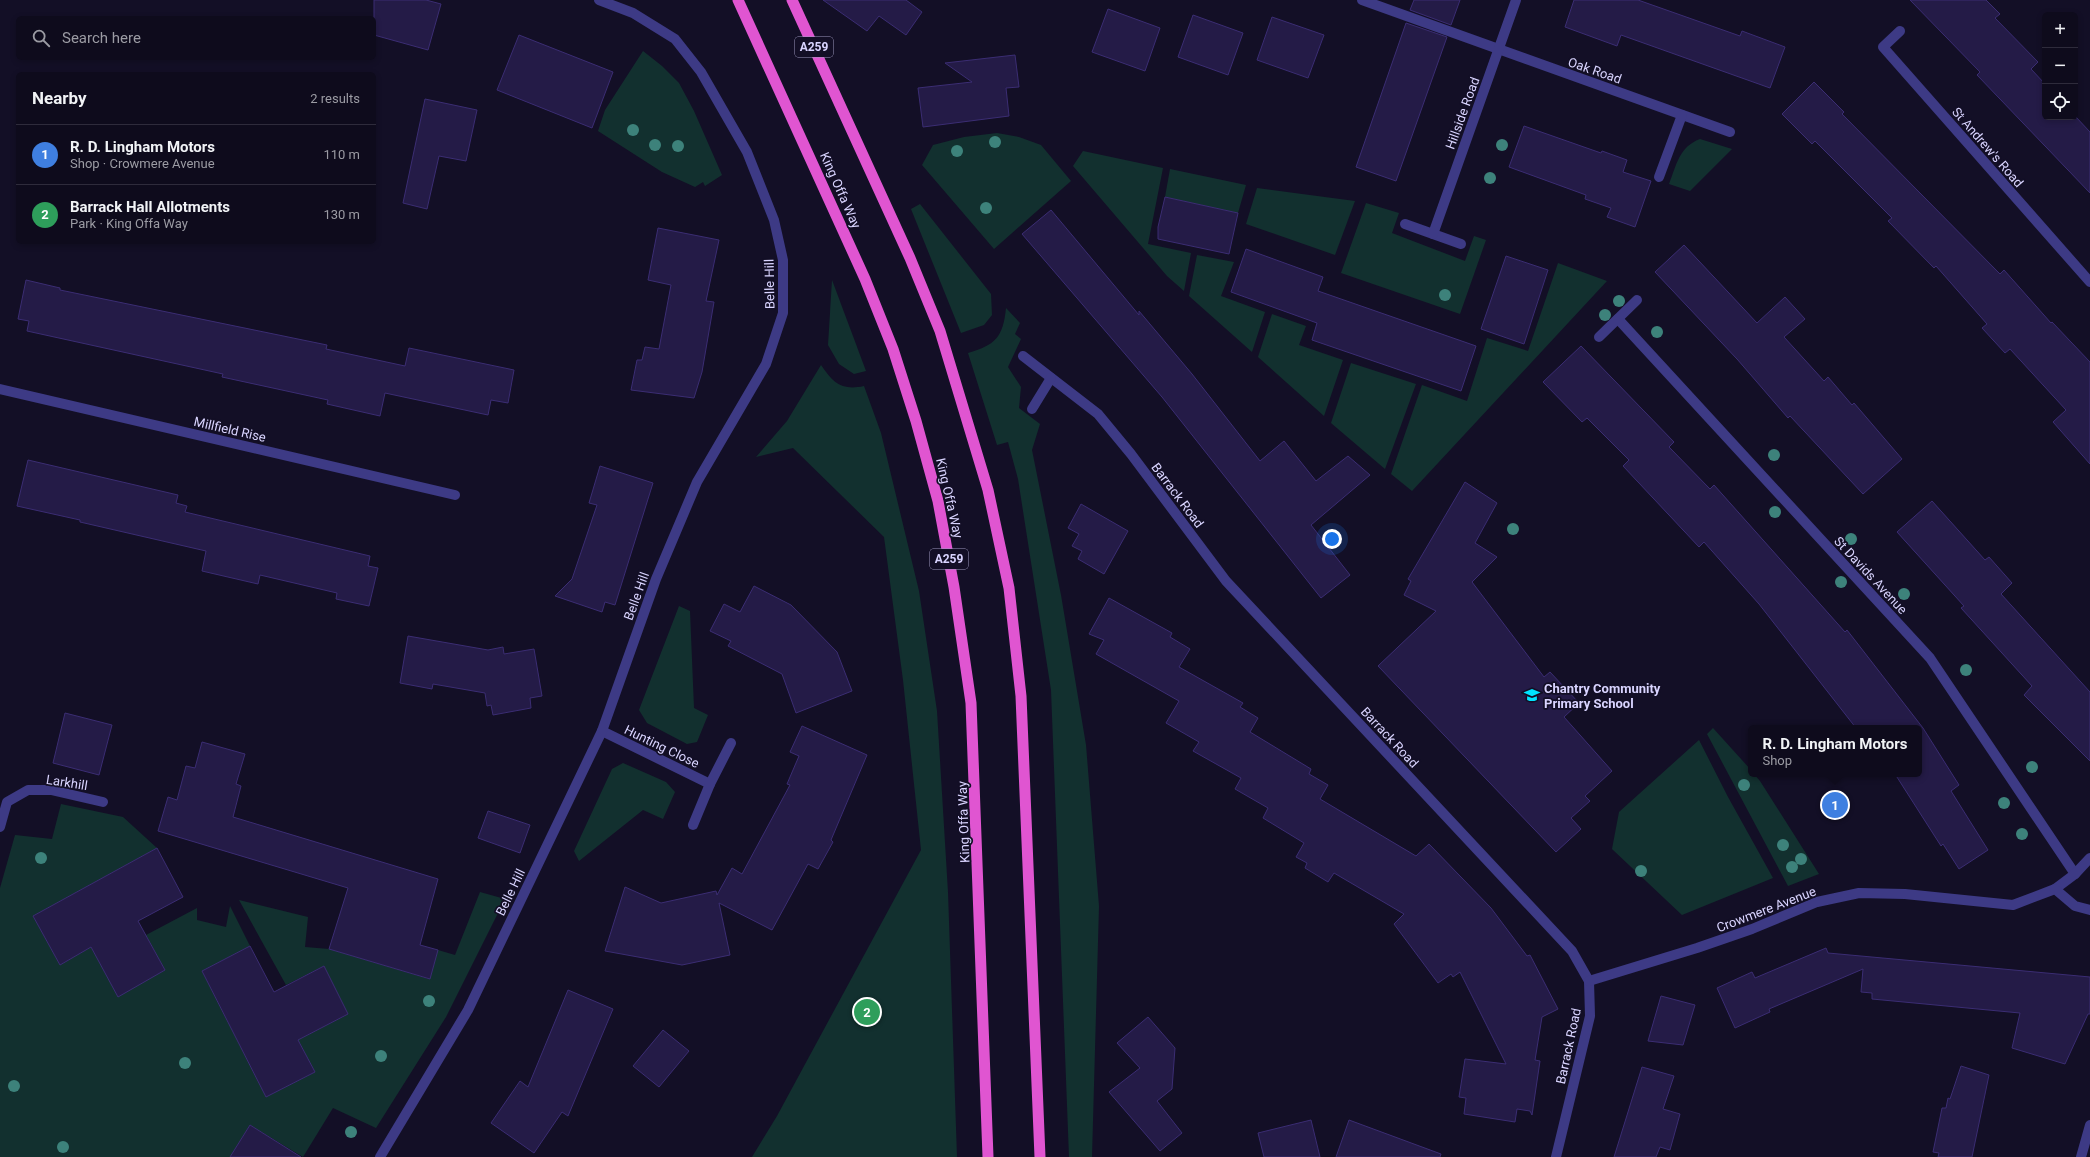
<!DOCTYPE html>
<html lang="en">
<head>
<meta charset="utf-8">
<style>
  body { margin:0; font-family:Roboto,sans-serif; background:#1c1929; color:#f1f3f6 }
  .controls { position:absolute; right:12px; top:12px; display:grid; overflow:hidden; border-radius:6px; box-shadow:0 2px 6px #0003 }
  .controls button { width:36px; height:36px; display:grid; place-items:center; padding:0; border:0; border-bottom:1px solid #2e2b3b; background:#0e0b1c; color:#f1f3f6; font:20px sans-serif }
  .you { position:absolute; left:1332px; top:539px; width:14px; height:14px; margin:-10px; border:3px solid #fff; border-radius:50%; background:#1a73e8; box-shadow:0 0 0 6px #1a73e833 }
  .badge { display:grid; place-items:center; width:26px; height:26px; border-radius:50%; background:#00e5ff; color:#fff; font-size:13px; font-weight:700 }
  .pin { position:absolute; translate:-50% -50%; border:2px solid #fff; box-shadow:0 1px 4px #0006 }
  .popup { position:absolute; left:1748px; top:725px; width:174px; height:52px; box-sizing:border-box; display:grid; place-content:center; border-radius:6px; background:#0e0b1c; filter:drop-shadow(0 1px 3px #0005); font-size:13px; white-space:nowrap; color:#9b9ba3 }
  .popup b { font-size:15px; color:#f1f3f6 }
  .popup::after { content:''; position:absolute; left:50%; top:100%; margin-left:-8px; border:8px solid transparent; border-top-color:#0e0b1c }
  .list { margin:0; padding:0; list-style:none }
  h2 { display:flex; justify-content:space-between; align-items:center; height:52px; margin:0; padding:0 16px; font-size:17px }
  h2 small { font-size:13px; font-weight:400; color:#9b9ba3 }
  .list li { display:grid; grid-template-columns:26px 1fr auto; gap:12px; align-items:center; box-sizing:border-box; height:60px; padding:0 16px; border-top:1px solid #2e2b3b }
  .list b { display:block; font-size:15px; white-space:nowrap }
  .list p { margin:0; font-size:13px; white-space:nowrap; color:#9b9ba3 }
  .list em { font-size:13px; font-style:normal; color:#9b9ba3 }
  .icon { flex:none; width:22px; height:22px; fill:none; stroke:currentColor; stroke-width:2; stroke-linecap:round; stroke-linejoin:round }
  .map { position:relative; flex:none; width:2090px; height:1157px; overflow:hidden }
  .search { position:absolute; background:#0e0b1c; box-shadow:0 2px 6px #0003; left:16px; top:16px; width:360px; height:44px; display:flex; align-items:center; gap:10px; box-sizing:border-box; padding:0 14px; border-radius:6px; color:#9b9ba3; font-size:15px }
  .panel { position:absolute; background:#0e0b1c; box-shadow:0 2px 6px #0003; left:16px; top:72px; width:360px; height:172px; border-radius:6px }
  .map>svg:first-child { display:block }
  .green { fill:#12302f }
  .building { fill:#241b47; stroke:#3b2d73 }
  .lines { fill:none; stroke-linecap:round; stroke-linejoin:round }
  .minor { stroke:#3d3a85; stroke-width:10 }
  .trunk { stroke:#e055d1; stroke-width:11 }
  .tree { fill:#3d827b }
  .labels { text-anchor:middle; stroke-width:3.5; stroke-linejoin:round; paint-order:stroke }
  .shield { fill:#130f26; stroke:#9e99be; stroke-width:1 }
  .shield-label { font-size:12px; font-weight:bold; fill:#d9d4ff }
  .street-label { font-size:13px; fill:#d9d4ff; stroke:#130f26 }
  .poi-label { font-size:13px; font-weight:bold; fill:#d9d4ff; stroke:#130f26; text-anchor:start }
</style>
</head>
<body>
<div class="map">
<svg width="2090" height="1157" viewBox="0 0 2090 1157">
  <rect width="100%" height="100%" fill="#130f26"/>
  <g class="green">
    <path d="M643,51L662,66L679,83L694,111L722,175L705,186L703,182L695,187L662,172L598,131L605,110Z"/>
    <path d="M997,133L1019,137L1041,145L1071,181L994,249L922,165L933,145L964,137Z"/>
    <path d="M1700,139L1732,149L1690,191L1669,184C1677,164 1679,147 1700,139Z"/>
    <path d="M1083,151L1163,168L1148,244L1191,253L1184,291L1167,276L1073,166Z"/>
    <path d="M1170,169L1246,185L1238,213L1165,197Z"/>
    <path d="M1257,188L1355,201L1335,255L1246,224Z"/>
    <path d="M1366,203L1399,213L1392,233L1465,261L1474,236L1486,240L1460,314L1341,273Z"/>
    <path d="M920,204L991,294L992,315L984,325L961,333L911,209Z"/>
    <path d="M1197,255L1234,262L1221,296L1265,312L1252,352L1189,296Z"/>
    <path d="M1558,263L1607,281L1412,491L1391,474L1422,385L1467,401L1487,338L1528,351Z"/>
    <path d="M832,280L866,371L854,374L839,364L828,345Z"/>
    <path d="M1006,308L1020,323L1015,334L1021,339L1008,367L1021,387L1019,408L1040,424L1032,450L1061,595L1086,745L1099,906L1092,1157H1069L1051,690L1018,479L1008,442L997,445L968,353C995,345 1003,338 1006,308Z"/>
    <path d="M1272,314L1306,326L1299,345L1343,360L1324,416L1258,357Z"/>
    <path d="M1351,363L1416,384L1385,469L1331,423Z"/>
    <path d="M821,365C833,383 842,391 864,386L881,433L919,591L937,711L948,892L957,1157H752L777,1116L921,850L903,680L884,537L793,448L756,457L787,421Z"/>
    <path d="M679,606L690,611L694,708L708,715L697,742L687,744L647,723L639,710Z"/>
    <path d="M1713,728L1751,770V774H1754L1760,781L1819,874L1788,886L1707,734Z"/>
    <path d="M1699,740L1728,797L1773,878L1682,915L1612,849L1619,812Z"/>
    <path d="M623,763L666,782L675,792L663,819L643,810L579,861L574,851L612,769Z"/>
    <path d="M61,804L123,817L157,848L33,916L60,965L91,947L118,996L165,970L146,935L197,908V920L226,927L230,906L250,946L202,971L266,1097L315,1072L298,1040L348,1014L324,966L286,985L239,900L308,917L305,947L329,949L429,979L438,950L455,955L480,892L505,899L446,1017L376,1128L333,1108L303,1157L250,1125L230,1157H0V888L15,835L52,839Z"/>
  </g>
  <g class="building">
    <path d="M374,0H426L441,4L428,50L374,35Z"/>
    <path d="M823,0H906L922,12L906,35L879,16L867,31Z"/>
    <path d="M1414,0H1460L1451,25L1410,10Z"/>
    <path d="M1574,0H1638L1740,36L1742,31L1785,47L1770,88L1621,35L1617,46L1565,27Z"/>
    <path d="M1910,0H1986L2000,14L1995,18L2038,62L2031,69L2045,84V117L2075,116L2090,132V193L1977,75L1980,72Z"/>
    <path d="M1108,9L1160,28L1145,71L1092,52Z"/>
    <path d="M1193,15L1243,33L1228,75L1178,57Z"/>
    <path d="M1272,17L1324,35L1308,78L1257,60Z"/>
    <path d="M1406,23L1447,37L1396,181L1356,167Z"/>
    <path d="M519,35L613,72L592,128L497,90Z"/>
    <path d="M1015,55L1019,87L1006,88L1009,116L923,127L918,88L972,82L945,63Z"/>
    <path d="M1814,82L1844,112L1842,114L2000,274L2004,270L2051,323L2052,322L2090,362V464L2053,422L2066,410L2010,349L2005,353L1982,328L1987,324L1936,266L1934,268L1888,221L1892,218L1815,141L1812,144L1782,114Z"/>
    <path d="M425,99L477,110L466,161L439,156L427,209L403,203Z"/>
    <path d="M1524,126L1601,153L1602,151L1627,160L1623,172L1651,181L1635,227L1607,217L1611,208L1585,199L1586,195L1509,167Z"/>
    <path d="M1165,197L1238,213L1229,254L1158,239V227Z"/>
    <path d="M1051,210L1139,315V311L1192,374L1260,461L1284,441L1316,481L1348,456L1370,475L1311,525L1350,575L1321,598L1162,397L1022,234Z"/>
    <path d="M658,228L719,240L706,301L714,302L702,372L694,398L631,390L637,360H642L645,347L659,349L671,285L648,280Z"/>
    <path d="M1684,245L1757,323L1785,297L1805,319L1784,337L1824,381L1828,377L1852,405L1854,403L1902,459L1863,494L1790,416L1788,418L1737,359L1655,272Z"/>
    <path d="M1246,249L1323,277L1318,291L1476,346L1461,391L1312,340L1317,323L1231,292Z"/>
    <path d="M1506,256L1548,270L1524,344L1481,329Z"/>
    <path d="M26,280L60,288V290L327,345L326,349L405,366L409,348L514,370L508,403L491,400L488,415L385,393L380,416L327,404L328,400L222,377L223,374L27,331L29,321L18,319Z"/>
    <path d="M1581,346L1674,442L1669,447L1710,489L1714,485L1845,632L1847,630L1923,728L1959,785L1951,791L1988,850L1959,869L1943,844L1941,846L1895,774H1919V728H1856L1759,604L1704,542L1699,547L1623,466L1629,460L1587,418L1582,422L1543,382Z"/>
    <path d="M28,460L178,495L176,503L187,506L185,512L370,556L368,566L378,568L369,606L336,599L337,593L260,575L258,584L202,571L206,551L80,522V520L17,506Z"/>
    <path d="M600,466L653,483L615,605L605,602L602,612L555,596L572,579L597,505L589,503Z"/>
    <path d="M1465,482L1497,503L1475,543L1497,557L1472,582L1544,677L1550,672L1579,703L1564,717L1612,771L1585,796L1590,801L1571,818L1581,829L1556,852L1378,666L1436,611L1404,595L1411,581L1408,579Z"/>
    <path d="M1932,501L1985,560L1989,557L2012,583L2001,594L2090,692V761L2024,695L2032,686L1961,608L1964,606L1897,532Z"/>
    <path d="M1081,504L1128,531L1104,574L1078,559L1082,551L1072,546L1079,534L1068,528Z"/>
    <path d="M754,586L791,605L837,652L852,691L796,713L782,674L728,646L731,641L710,631L724,604L740,612Z"/>
    <path d="M1109,598L1172,633L1170,637L1190,649L1179,667L1243,703L1240,707L1258,718L1250,732L1311,769L1309,774L1328,785L1320,799L1416,856L1429,844L1491,908L1527,956L1530,955L1558,1009L1542,1017L1535,1060L1540,1061L1532,1115L1530,1111L1517,1109L1515,1122L1464,1114L1466,1098L1459,1097L1465,1059L1506,1064L1460,972L1453,977L1451,974L1438,983L1394,924L1404,914L1334,873L1328,882L1305,868L1307,863L1296,857L1304,843L1263,818L1268,808L1235,789L1241,778L1193,751L1199,742L1166,723L1179,701L1096,654L1104,640L1089,634Z"/>
    <path d="M408,636L488,650L503,647L504,654L534,649L542,696L530,698L531,708L493,715L491,705L487,706L485,693L433,684L432,689L400,683Z"/>
    <path d="M65,713L112,725L99,775L53,763Z"/>
    <path d="M802,726L867,755L831,840L833,842L818,869L808,864L772,930L719,903L730,955L682,965L605,951L625,887L661,903L716,891L717,895L732,868L742,874L790,785L787,784L799,756L790,752Z"/>
    <path d="M202,742L245,754L236,784L241,786L233,817L438,879L420,945L438,950L430,979L329,949L348,888L158,831L168,797L177,800L186,766L195,768Z"/>
    <path d="M488,811L530,825L520,853L478,838Z"/>
    <path d="M157,848L183,897L138,921L165,970L118,997L91,947L60,965L33,916Z"/>
    <path d="M250,946L274,992L324,966L348,1014L298,1040L315,1072L266,1097L202,971Z"/>
    <path d="M1826,948L1828,953L2090,977V1014H2088L2065,1064L2012,1048L2020,1013L1872,999V993L1861,992L1863,969L1769,1009L1770,1012L1735,1028L1717,988L1752,972L1755,978Z"/>
    <path d="M568,990L613,1009L568,1116L562,1112L534,1153L491,1123L520,1081L528,1087Z"/>
    <path d="M1661,996L1695,1005L1683,1045L1648,1041Z"/>
    <path d="M1148,1017L1175,1048L1172,1089L1157,1101L1182,1133L1160,1151L1109,1092L1140,1068L1117,1043Z"/>
    <path d="M663,1030L689,1051L659,1087L633,1066Z"/>
    <path d="M1961,1066L1989,1075L1972,1157H1938L1939,1153L1933,1152L1942,1108H1946L1948,1098L1950,1099Z"/>
    <path d="M1642,1067L1674,1076L1663,1109L1680,1114L1670,1150L1660,1147L1656,1157H1614Z"/>
    <path d="M1311,1120L1320,1157H1264L1258,1133Z"/>
    <path d="M1349,1120L1441,1154L1440,1157H1336Z"/>
    <path d="M250,1125L301,1157H230Z"/>
  </g>
  <g class="lines">
    <g class="minor">
      <path d="M1362,0L1730,132"/>
      <path d="M1900,31L1883,47L2090,282"/>
      <path d="M1659,177L1682,115"/>
      <path d="M1405,224L1461,244"/>
      <path d="M1433,234L1516,0"/>
      <path d="M1618,319L1930,658L2075,874"/>
      <path d="M1599,337L1637,300"/>
      <path d="M1023,356L1098,414L1131,454L1226,581L1572,951L1589,981L1590,1016L1556,1157"/>
      <path d="M0,389L455,495"/>
      <path d="M1032,409L1051,378"/>
      <path d="M602,731L710,784"/>
      <path d="M693,825L710,784L731,743"/>
      <path d="M0,827L7,802L28,790H51L103,802"/>
      <path d="M2055,889L2075,874L2090,858"/>
      <path d="M1589,981L1697,948L1752,929L1817,902L1859,893L1905,894L2013,905L2055,889L2075,906L2090,910"/>
      <path d="M380,1157L468,1010L602,731L656,579L697,482L766,364L783,313V260L774,220L747,152L701,72L675,39L633,13L599,0"/>
      <path d="M2081,1157L2090,1125"/>
    </g>
    <g class="trunk">
      <path d="M738,0L865,279L893,349L916,421L938,501L954,587L971,703L988,1157"/>
      <path d="M792,0L910,258L940,331L988,490L1009,588L1021,696L1040,1157"/>
    </g>
  </g>
  <g class="tree">
    <circle cx="633" cy="130" r="6"/>
    <circle cx="995" cy="142" r="6"/>
    <circle cx="655" cy="145" r="6"/>
    <circle cx="1502" cy="145" r="6"/>
    <circle cx="678" cy="146" r="6"/>
    <circle cx="957" cy="151" r="6"/>
    <circle cx="1490" cy="178" r="6"/>
    <circle cx="986" cy="208" r="6"/>
    <circle cx="1445" cy="295" r="6"/>
    <circle cx="1619" cy="301" r="6"/>
    <circle cx="1605" cy="315" r="6"/>
    <circle cx="1657" cy="332" r="6"/>
    <circle cx="1774" cy="455" r="6"/>
    <circle cx="1775" cy="512" r="6"/>
    <circle cx="1513" cy="529" r="6"/>
    <circle cx="1851" cy="539" r="6"/>
    <circle cx="1841" cy="582" r="6"/>
    <circle cx="1904" cy="594" r="6"/>
    <circle cx="1966" cy="670" r="6"/>
    <circle cx="2032" cy="767" r="6"/>
    <circle cx="1744" cy="785" r="6"/>
    <circle cx="2004" cy="803" r="6"/>
    <circle cx="2022" cy="834" r="6"/>
    <circle cx="1783" cy="845" r="6"/>
    <circle cx="41" cy="858" r="6"/>
    <circle cx="1801" cy="859" r="6"/>
    <circle cx="1792" cy="867" r="6"/>
    <circle cx="1641" cy="871" r="6"/>
    <circle cx="429" cy="1001" r="6"/>
    <circle cx="381" cy="1056" r="6"/>
    <circle cx="185" cy="1063" r="6"/>
    <circle cx="14" cy="1086" r="6"/>
    <circle cx="351" cy="1132" r="6"/>
    <circle cx="63" cy="1147" r="6"/>
  </g>
  <defs>
    <symbol id="school-bare" viewBox="-9 -9 18 18"><path d="M0-5L7-2L0 1L-7-2ZM-4 1L0 2.5L4 1V4Q0 6-4 4Z" fill="#00e5ff" stroke="#130f26" stroke-width="2.5" paint-order="stroke"/></symbol>
  </defs>
  <g fill-rule="evenodd">
    <use href="#school-bare" x="1521" y="684" width="22" height="22"/>
  </g>
  <g class="labels">
    <g class="shield">
      <rect x="795" y="37" width="38" height="20" rx="3"/>
      <rect x="930" y="549" width="38" height="20" rx="3"/>
    </g>
    <g class="shield-label">
      <text x="814" y="51">A259</text>
      <text x="949" y="563">A259</text>
    </g>
    <g class="street-label">
      <text transform="translate(1595 70) rotate(19)" y="5">Oak Road</text>
      <text transform="translate(1462 113) rotate(-70)" y="5">Hillside Road</text>
      <text transform="translate(1988 147) rotate(49)" y="5">St Andrew's Road</text>
      <text transform="translate(841 190) rotate(66)" y="5">King Offa Way</text>
      <text transform="translate(769 284) rotate(-91)" y="5">Belle Hill</text>
      <text transform="translate(230 429) rotate(13)" y="5">Millfield Rise</text>
      <text transform="translate(1178 495) rotate(53)" y="5">Barrack Road</text>
      <text transform="translate(950 498) rotate(77)" y="5">King Offa Way</text>
      <text transform="translate(1871 575) rotate(47)" y="5">St Davids Avenue</text>
      <text transform="translate(636 596) rotate(-70)" y="5">Belle Hill</text>
      <text transform="translate(1390 737) rotate(47)" y="5">Barrack Road</text>
      <text transform="translate(662 746) rotate(26)" y="5">Hunting Close</text>
      <text transform="translate(67 782) rotate(9)" y="5">Larkhill</text>
      <text transform="translate(963 822) rotate(-92)" y="5">King Offa Way</text>
      <text transform="translate(510 892) rotate(-64)" y="5">Belle Hill</text>
      <text transform="translate(1766 909) rotate(-21)" y="5">Crowmere Avenue</text>
      <text transform="translate(1568 1046) rotate(-78)" y="5">Barrack Road</text>
    </g>
    <g class="poi-label">
      <text x="1544" y="693">Chantry Community<tspan x="1544" dy="15">Primary School</tspan></text>
    </g>
  </g>
</svg>
<div class="controls">
<button>+</button>
<button>−</button>
<button><svg class="icon" aria-label="locate" viewBox="0 0 24 24"><circle cx="12" cy="12" r="6"/><path d="M12 2v4M12 18v4M2 12h4M18 12h4"/></svg></button>
</div>
<div class="you"></div>
<div class="pin badge" style="left:1835px;top:805px;background:#3f7fe0">1</div>
<div class="popup"><b>R. D. Lingham Motors</b>Shop</div>
<div class="pin badge" style="left:867px;top:1012px;background:#2e9e5b">2</div>
<div class="search"><svg class="icon" aria-label="search" viewBox="0 0 24 24"><circle cx="10" cy="10" r="6"/><path d="M15 15l6 6"/></svg>Search here</div>
<section class="panel">
<h2>Nearby<small>2 results</small></h2>
<ul class="list">
<li><span class="badge" style="background:#3f7fe0">1</span><div><b>R. D. Lingham Motors</b><p>Shop · Crowmere Avenue</p></div><em>110 m</em></li>
<li><span class="badge" style="background:#2e9e5b">2</span><div><b>Barrack Hall Allotments</b><p>Park · King Offa Way</p></div><em>130 m</em></li>
</ul>
</section>
</div>
</body>
</html>
